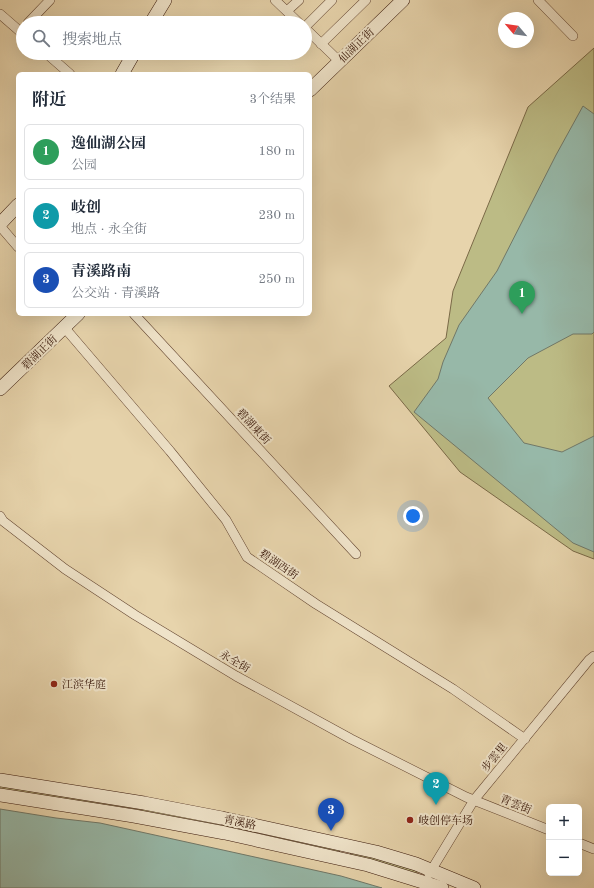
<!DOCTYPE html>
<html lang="zh">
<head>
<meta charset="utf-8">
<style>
  body { margin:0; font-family:"Old Standard TT","Noto Serif SC",serif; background:#f2f2f3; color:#1f2937 }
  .controls { position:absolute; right:12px; bottom:12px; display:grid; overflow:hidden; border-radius:6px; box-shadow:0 4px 16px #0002 }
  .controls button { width:36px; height:36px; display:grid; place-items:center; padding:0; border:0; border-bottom:1px solid #e0e1e3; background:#fff; color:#1f2937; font:20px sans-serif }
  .compass { position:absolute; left:498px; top:12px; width:36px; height:36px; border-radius:50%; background:#fff; box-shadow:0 4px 16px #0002; rotate:299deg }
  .you { position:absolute; left:413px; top:516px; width:14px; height:14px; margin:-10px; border:3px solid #fff; border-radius:50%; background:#1a73e8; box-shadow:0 0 0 6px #1a73e833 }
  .badge { display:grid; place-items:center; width:26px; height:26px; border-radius:50%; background:#0b8043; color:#fff; font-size:13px; font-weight:700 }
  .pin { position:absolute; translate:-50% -33px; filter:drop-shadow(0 1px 2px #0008) }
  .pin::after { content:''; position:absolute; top:21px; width:14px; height:12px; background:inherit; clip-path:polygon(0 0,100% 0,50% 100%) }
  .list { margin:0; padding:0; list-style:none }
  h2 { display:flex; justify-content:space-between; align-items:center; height:52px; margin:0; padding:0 16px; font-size:17px }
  h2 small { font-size:13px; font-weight:400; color:#747a83 }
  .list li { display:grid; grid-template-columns:26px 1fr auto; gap:12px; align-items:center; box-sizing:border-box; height:56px; margin:0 8px 8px; padding:0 8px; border:1px solid #e0e1e3; border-radius:6px }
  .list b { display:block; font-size:15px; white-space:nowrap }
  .list p { margin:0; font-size:13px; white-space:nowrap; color:#747a83 }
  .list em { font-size:13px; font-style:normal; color:#747a83 }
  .icon { flex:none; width:22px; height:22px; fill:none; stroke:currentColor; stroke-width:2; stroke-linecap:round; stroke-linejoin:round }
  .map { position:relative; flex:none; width:594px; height:888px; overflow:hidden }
  .search { position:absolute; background:#fff; box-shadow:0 4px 16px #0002; left:16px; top:16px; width:296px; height:44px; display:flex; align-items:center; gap:10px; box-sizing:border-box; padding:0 14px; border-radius:22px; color:#747a83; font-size:15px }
  .panel { position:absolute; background:#fff; box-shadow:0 4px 16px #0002; left:16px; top:72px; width:296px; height:244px; border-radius:6px }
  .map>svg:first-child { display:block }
  .green { fill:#bcbb85; stroke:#7a6947 }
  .water { fill:#97b8a8; stroke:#717868 }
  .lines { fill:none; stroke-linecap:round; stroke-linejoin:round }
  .street-casing { stroke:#644632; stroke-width:10 }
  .secondary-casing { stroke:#381709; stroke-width:14 }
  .street { stroke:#efe3c9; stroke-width:9 }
  .secondary { stroke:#efe3c9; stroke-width:13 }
  .poi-dot { fill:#8f2418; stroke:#efe3c9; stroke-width:1.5 }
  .labels { text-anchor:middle; stroke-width:4; stroke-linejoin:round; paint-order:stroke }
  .street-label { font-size:11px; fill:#381709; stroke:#efe3c9 }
  .poi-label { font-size:11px; fill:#381709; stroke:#efe3c9; text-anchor:start }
</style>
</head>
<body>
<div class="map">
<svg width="594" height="888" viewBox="0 0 594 888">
  <rect width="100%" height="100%" fill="#e7d4ac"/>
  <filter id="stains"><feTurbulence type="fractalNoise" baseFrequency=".005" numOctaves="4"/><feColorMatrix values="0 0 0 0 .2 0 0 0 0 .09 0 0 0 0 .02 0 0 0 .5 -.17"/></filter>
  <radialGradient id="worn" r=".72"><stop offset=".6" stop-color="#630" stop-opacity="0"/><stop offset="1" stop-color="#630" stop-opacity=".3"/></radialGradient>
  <g class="green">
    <path d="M594,48V559L573,551L460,472L389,386L446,338L453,291L528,107Z"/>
    <path d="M0,786L178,815L340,850L339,853L0,791Z"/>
    <path d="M351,850L417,871V874L350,856Z"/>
  </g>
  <g class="water">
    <path d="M583,106L594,114V332L592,334H573L528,358L488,398L524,443L562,452L594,436V552L573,543L414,412L438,379L443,362L459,325L497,271L556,155Z"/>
    <path d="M0,809L56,818L100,823L341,876L382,888H0Z"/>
  </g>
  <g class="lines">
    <defs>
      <g id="street">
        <path d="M275,0L299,23"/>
        <path d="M538,0L573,36"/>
        <path d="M287,11L299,0"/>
        <path d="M0,14L23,34"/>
        <path d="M28,23L50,0"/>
        <path d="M305,27L332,0"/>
        <path d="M305,28L339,61"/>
        <path d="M321,44L366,0"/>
        <path d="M46,53L70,74"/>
        <path d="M0,226L18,247"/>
        <path d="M134,314L356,554"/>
        <path d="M64,327L170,451L226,520L247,557L316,604L453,689L525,739"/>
        <path d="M0,516L3,521L65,569L135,615L236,676L351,739L466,797L549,830"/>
        <path d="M579,843L594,849"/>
        <path d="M429,874L474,800L589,660L594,656"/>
      </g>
      <g id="secondary">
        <path d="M151,23L165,0"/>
        <path d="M122,74L134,53"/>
        <path d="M310,90L403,0"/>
        <path d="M0,224L18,205"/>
        <path d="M0,389L78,314"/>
        <path d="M0,780L144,803L222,818L376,852L416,864L474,888"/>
        <path d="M0,795L134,816L225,833L368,865L442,888"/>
      </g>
    </defs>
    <use href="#street" class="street-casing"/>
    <use href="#secondary" class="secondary-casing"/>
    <use href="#street" class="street"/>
    <use href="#secondary" class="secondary"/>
  </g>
  <g class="poi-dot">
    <circle cx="54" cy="684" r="4"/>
    <circle cx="410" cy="820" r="4"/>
  </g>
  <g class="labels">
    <g class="street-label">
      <text transform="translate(356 45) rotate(-44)" y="4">仙湖正街</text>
      <text transform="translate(39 352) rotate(-44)" y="4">碧湖正街</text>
      <text transform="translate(254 426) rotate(47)" y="4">碧湖東街</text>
      <text transform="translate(279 564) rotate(34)" y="4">碧湖西街</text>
      <text transform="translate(235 661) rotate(30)" y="4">永全街</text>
      <text transform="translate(494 757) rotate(-50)" y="4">步雲里</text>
      <text transform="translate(516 804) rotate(22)" y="4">青雲街</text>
      <text transform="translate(240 822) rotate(12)" y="4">青溪路</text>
    </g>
    <g class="poi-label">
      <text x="62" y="688">江滨华庭</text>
      <text x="418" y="824">岐创停车场</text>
    </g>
  </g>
  <rect width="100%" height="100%" filter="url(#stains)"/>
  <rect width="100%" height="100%" fill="url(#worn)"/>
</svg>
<div class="controls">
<button>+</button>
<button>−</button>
</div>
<svg class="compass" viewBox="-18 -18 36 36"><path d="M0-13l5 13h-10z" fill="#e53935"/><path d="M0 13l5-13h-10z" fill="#747a83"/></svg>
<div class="you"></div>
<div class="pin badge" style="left:522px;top:314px;background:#2e9e5b">1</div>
<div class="pin badge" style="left:436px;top:805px;background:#0f9aa8">2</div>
<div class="pin badge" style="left:331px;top:831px;background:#1a4fb4">3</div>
<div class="search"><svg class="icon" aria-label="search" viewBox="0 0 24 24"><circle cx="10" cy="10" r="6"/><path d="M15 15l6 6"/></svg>搜索地点</div>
<section class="panel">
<h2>附近<small>3个结果</small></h2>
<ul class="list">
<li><span class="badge" style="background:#2e9e5b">1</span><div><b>逸仙湖公园</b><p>公园</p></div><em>180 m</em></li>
<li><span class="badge" style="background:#0f9aa8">2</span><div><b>岐创</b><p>地点 · 永全街</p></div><em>230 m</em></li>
<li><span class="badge" style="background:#1a4fb4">3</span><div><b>青溪路南</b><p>公交站 · 青溪路</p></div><em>250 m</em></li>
</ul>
</section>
</div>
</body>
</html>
